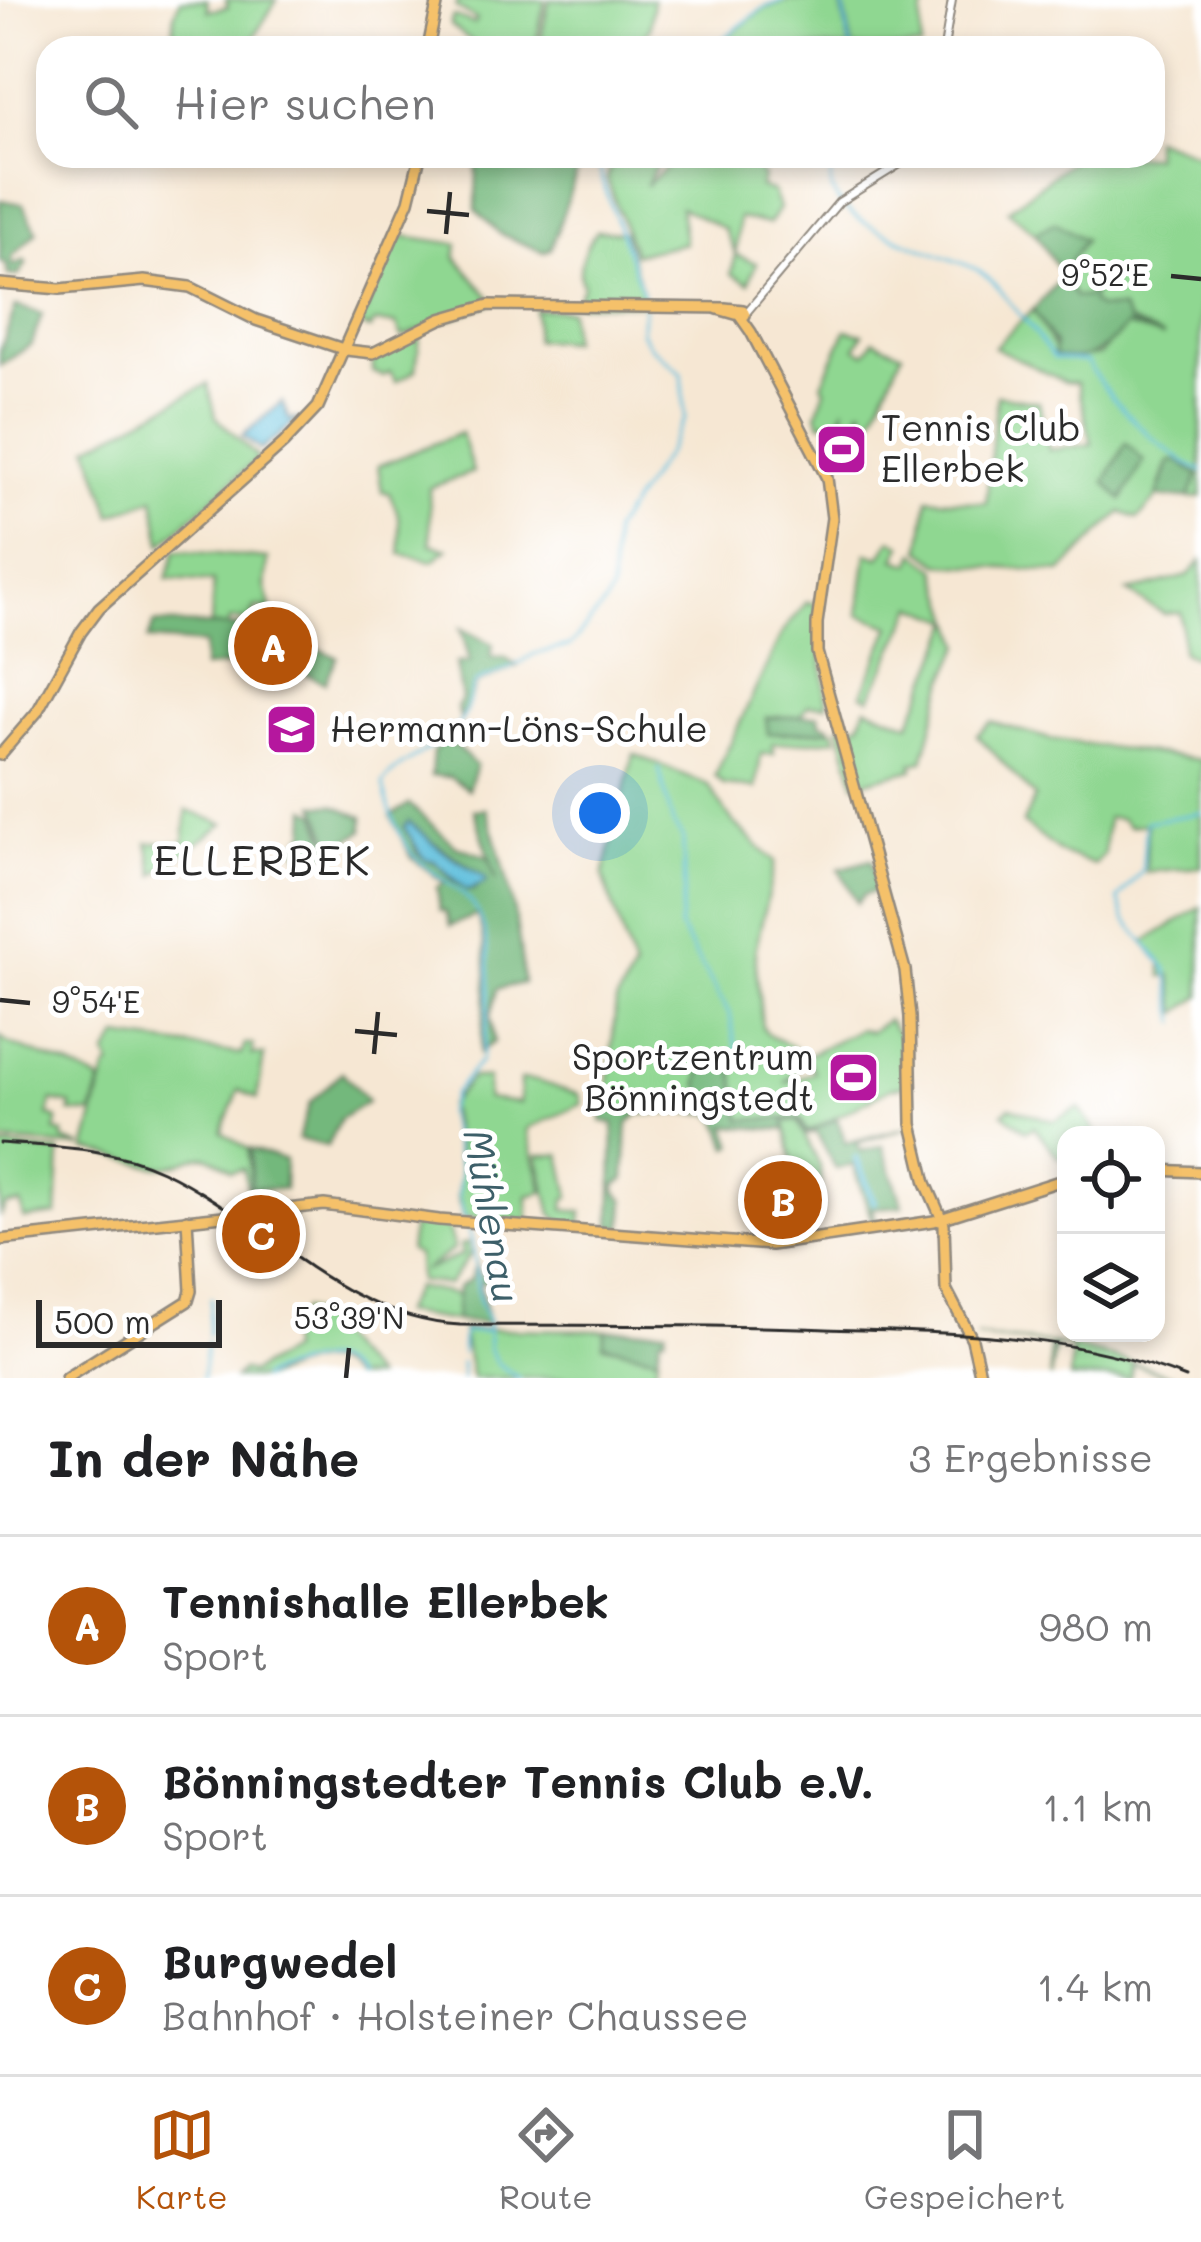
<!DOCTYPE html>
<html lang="de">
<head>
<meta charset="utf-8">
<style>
  body { margin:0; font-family:Mali,sans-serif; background:#f6f6f6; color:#202124 }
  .controls { position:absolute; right:36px; bottom:36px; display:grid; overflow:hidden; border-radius:24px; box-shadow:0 6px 18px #0003 }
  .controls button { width:108px; height:108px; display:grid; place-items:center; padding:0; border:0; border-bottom:3px solid #e0e0e0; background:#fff; color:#202124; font:60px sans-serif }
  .scale { position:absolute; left:36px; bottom:30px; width:186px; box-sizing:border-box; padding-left:12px; border:6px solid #2b2b2b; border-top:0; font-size:33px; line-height:42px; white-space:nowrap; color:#2b2b2b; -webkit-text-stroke:9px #fff; paint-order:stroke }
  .you { position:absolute; left:600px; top:813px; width:42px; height:42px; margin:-30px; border:9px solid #fff; border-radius:50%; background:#1a73e8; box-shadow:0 0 0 18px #1a73e833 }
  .badge { display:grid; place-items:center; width:78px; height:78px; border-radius:50%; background:#b45309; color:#fff; font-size:39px; font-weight:700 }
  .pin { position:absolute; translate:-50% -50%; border:6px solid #fff; box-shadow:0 3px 12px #0006 }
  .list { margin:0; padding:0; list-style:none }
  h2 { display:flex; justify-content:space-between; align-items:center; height:156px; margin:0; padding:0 48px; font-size:51px }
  h2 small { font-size:39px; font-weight:400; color:#757577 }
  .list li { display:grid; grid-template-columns:78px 1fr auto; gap:36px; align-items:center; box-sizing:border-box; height:180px; padding:0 48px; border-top:3px solid #e0e0e0 }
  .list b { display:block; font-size:45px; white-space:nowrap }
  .list p { margin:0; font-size:39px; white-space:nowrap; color:#757577 }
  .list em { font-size:39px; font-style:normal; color:#757577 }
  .icon { flex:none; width:66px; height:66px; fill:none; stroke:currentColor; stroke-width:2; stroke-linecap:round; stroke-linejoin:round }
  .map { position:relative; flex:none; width:1201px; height:1378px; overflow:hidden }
  .search { position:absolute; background:#fff; box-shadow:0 6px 18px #0003; left:36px; right:36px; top:36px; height:132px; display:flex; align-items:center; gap:30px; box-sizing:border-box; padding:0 42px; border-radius:36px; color:#757577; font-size:45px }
  .sheet { height:696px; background:#fff }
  nav { display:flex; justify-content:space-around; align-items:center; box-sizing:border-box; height:168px; border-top:3px solid #e0e0e0; background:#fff; font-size:33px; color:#757577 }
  nav a { display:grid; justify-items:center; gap:6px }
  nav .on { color:#b45309 }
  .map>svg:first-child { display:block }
  .green { fill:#8fd791; stroke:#5d815e; stroke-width:3 }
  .forest { fill:#73b87b; stroke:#4f7253; stroke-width:3; fill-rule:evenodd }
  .water { fill:#5ebfdd; stroke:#447584; stroke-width:3 }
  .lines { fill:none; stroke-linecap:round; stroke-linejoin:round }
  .stream { stroke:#5ebfdd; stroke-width:3 }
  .canal { stroke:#5ebfdd; stroke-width:6 }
  .minor-casing { stroke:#90897f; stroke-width:10 }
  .major-casing { stroke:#90897f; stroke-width:14 }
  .minor { stroke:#fff; stroke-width:6 }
  .major { stroke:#f5c16b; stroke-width:9 }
  .rail { stroke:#2b2b2b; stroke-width:3 }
  .ticks { fill:none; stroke:#2b2b2b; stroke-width:4.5 }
  .labels { text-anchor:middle; stroke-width:10; stroke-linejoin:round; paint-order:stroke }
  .poi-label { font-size:36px; fill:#2b2b2b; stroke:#fff; text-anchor:start }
  .water-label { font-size:39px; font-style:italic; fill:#3d5f69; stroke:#fff }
  .quarter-label { font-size:42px; letter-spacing:3px; fill:#2b2b2b; stroke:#fff }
  .ticks-label { font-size:30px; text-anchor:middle; fill:#2b2b2b; stroke:#fff; stroke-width:10; stroke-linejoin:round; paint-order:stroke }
</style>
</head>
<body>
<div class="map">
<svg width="1201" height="1378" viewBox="0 0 1201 1378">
  <rect width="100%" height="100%" fill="#fff"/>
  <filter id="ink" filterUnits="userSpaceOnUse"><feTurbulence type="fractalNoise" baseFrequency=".00833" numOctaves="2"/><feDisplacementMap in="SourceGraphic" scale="24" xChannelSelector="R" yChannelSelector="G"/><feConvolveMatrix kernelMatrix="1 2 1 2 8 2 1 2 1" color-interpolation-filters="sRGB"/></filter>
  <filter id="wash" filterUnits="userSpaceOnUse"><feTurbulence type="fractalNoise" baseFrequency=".004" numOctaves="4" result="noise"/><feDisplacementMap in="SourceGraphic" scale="48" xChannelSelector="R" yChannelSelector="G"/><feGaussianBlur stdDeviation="2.7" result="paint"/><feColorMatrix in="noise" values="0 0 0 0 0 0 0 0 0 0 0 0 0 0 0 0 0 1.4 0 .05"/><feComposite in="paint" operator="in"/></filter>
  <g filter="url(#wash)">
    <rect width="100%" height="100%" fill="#f6e7d3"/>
    <g class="green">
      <path d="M180,0H207L208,11L228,7L226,0H277L247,48L173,39L174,15Z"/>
      <path d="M458,0H545L535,48H469L473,42L450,25L453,16L474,24L477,20L456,7Z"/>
      <path d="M549,0H653L650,28L635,48H539Z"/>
      <path d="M788,0H840L850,48H713L763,9Z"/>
      <path d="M843,0H927L922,15L921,48H853Z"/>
      <path d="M1153,138L1201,155V181L1197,186L1201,188V497L1189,498L1197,475L1167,465L1156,499L1138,519L1121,512L1061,572L941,564L921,549L928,498L986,503L997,395L1039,402L1049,450L1092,444L1077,383L1065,382L994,347L1033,310L1060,359L1099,355L1126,326L1150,331L1129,322L1122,309L1098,308L1091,302L1095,286L1087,297H1075L1062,274L1083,239L1055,223L1035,233L1008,210L1077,156H1153Z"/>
      <path d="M626,156H661L646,186L679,156H747L763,177L760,187L773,192L779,208L769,224L739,218L736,255L756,263L749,283L731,274L736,255L724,229L680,207L685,243L634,254L607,179L609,170Z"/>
      <path d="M597,231L623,232L646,304H575L583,286C575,269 585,244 597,231Z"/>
      <path d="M397,235L458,244L456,257L494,302L402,337L396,324L375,323L370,329L359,325Z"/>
      <path d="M535,309L569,310L571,341L535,340Z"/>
      <path d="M846,330L863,334L856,348L866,353L874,340L902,353L863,441L855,440L864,409H860L859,423L844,424V410L840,417L843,432H851L850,452L837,453L838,434L831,436L828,421L821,423L817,414L825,389L822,384Z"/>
      <path d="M420,334L416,370L396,382L390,372L383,376L373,372V358L385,355Z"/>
      <path d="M208,384L216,417L258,458L162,544L154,498L112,515L89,447Z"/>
      <path d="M461,433L473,472L429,488L431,544L448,549L433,561L401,554L399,516L389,493L382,491L378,466Z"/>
      <path d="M892,539L902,545L896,559L911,564L916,553L937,569L962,644L945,680L923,761L912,763L913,769L855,784L839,726L860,724L866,707L910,724L953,621L915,606L870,698L862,694L891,626L859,614L867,553L880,557Z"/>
      <path d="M176,550L268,559L265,586L272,611L264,614L266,608H255L251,621L230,620L228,627H211L213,582L167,579Z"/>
      <path d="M1201,561V660L1182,652L1181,613L1164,614L1128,592L1188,576Z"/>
      <path d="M807,602L817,604L827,705H808L801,716L766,718L769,734L834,730L836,739L773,744L774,754H761L756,788L724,785L715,776L782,633Z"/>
      <path d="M991,722L1050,739L1201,760V867L1146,872L1147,824L1129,826L1121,819L1107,818L1104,854L1095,865L1061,853L1023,823L1035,797L977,735Z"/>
      <path d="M634,754L708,785L732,821L775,862L755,952L762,1027C772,1046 797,1037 804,1062L785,1083L814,1072L806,1056L859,1029L870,1032L887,1020L907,1045L908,1084L891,1088L806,1133L801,1119L797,1120L820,1166L821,1212L804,1216L784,1120H742L732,1063H715L701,1072L699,1084L710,1109L606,1110L616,1002L634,970L603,876Z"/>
      <path d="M187,810L224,824L155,875L148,843H184Z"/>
      <path d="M1201,907V996L1178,1013L1171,975L1162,976V963L1144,942Z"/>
      <path d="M0,1036L7,1043L69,1066L101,1082L92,1114L70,1112L71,1105L52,1101L48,1115L58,1119L55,1131L63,1133V1140L82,1147L0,1141Z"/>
      <path d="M119,1037L242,1054L245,1044L253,1045L252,1055H264L257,1099L239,1090L222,1132L248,1149L251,1205L243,1169L231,1171C199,1140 190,1167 161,1167C147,1167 107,1152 85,1150L106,1071L111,1065L107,1055Z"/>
      <path d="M471,1078H488L487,1099L520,1103V1080C539,1077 559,1091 579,1094L582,1104L527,1129L544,1192L528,1196L529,1222L463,1217L457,1196L461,1169L449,1105Z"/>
      <path d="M1010,1107L1053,1121L1079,1108L1098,1135H1066V1155L1059,1158L1034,1127L1026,1131L1003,1113Z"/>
      <path d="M0,1146L60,1152L57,1215L24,1219L21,1204L6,1205L0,1217Z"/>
      <path d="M538,1155H561L570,1196L565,1199L564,1210L582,1212L581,1223L561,1222L552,1214Z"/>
      <path d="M413,1221L447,1225L454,1249L423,1271L462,1255L460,1245L468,1243L470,1255L448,1285L418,1281L417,1255L409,1251Z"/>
      <path d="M415,1287L458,1295L455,1321L401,1313Z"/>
      <path d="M302,1309L315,1315L374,1378H351C325,1345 296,1371 263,1378C255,1378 243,1378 234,1378L242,1370L250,1373L289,1351L288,1336Z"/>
      <path d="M462,1329L605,1330L604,1345L658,1357L653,1378H472Z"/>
      <path d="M976,1337L1051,1344L1053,1356L1054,1344C1097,1352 1138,1363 1179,1378L1133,1364L1130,1378H1070L1072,1349L1056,1345L1050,1378V1344Z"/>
    </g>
    <g class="forest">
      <path d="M477,156H582L551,249L544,252L500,234L476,210Z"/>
      <path d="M0,200L23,204L37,231L12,257L13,266L24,260L27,263L18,276L8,275L6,264L0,262Z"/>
      <path d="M1055,222L1084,240L1062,274L1075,297H1087L1092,285L1096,287L1091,302L1098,308L1122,309L1129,322L1164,337L1127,326C1103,350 1089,365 1054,356L1055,344L1033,310L1060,279L1061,273L1035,233Z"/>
      <path d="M16,306L42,314L32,344L0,366V351Z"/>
      <path d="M1126,443L1144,461L1122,500L1105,482Z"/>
      <path d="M1170,461H1179L1198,475L1189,498L1157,497Z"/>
      <path d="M272,611L274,620L316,648L337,657L325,683L286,664L290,639L271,625L264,658L272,660L258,677H238L234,665L203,668L204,644L148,640L154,623L239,627L257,622V615Z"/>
      <path d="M461,628L493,644L491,657H505L517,666L476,684L461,720L457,708L462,699L456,663L470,662Z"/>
      <path d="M819,715L820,723L830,726V730L768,734L766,718Z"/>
      <path d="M443,743L456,746L476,766L468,789L449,777L431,776L433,752Z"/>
      <path d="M409,804L456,846L488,857L497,881L474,810L486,809C506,867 520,923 523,983L497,989L490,1016L494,1042L480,1052C485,1005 493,961 477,915L450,926L446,912L440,910L437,887L445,883L412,858L391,816ZM415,829L484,877L473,891L454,882L438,864L418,854L410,835Z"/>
      <path d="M316,805H334L363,817V831L334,848Z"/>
      <path d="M307,808L317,813L331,851L303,865L296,844L306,833Z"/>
      <path d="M871,860L879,890L863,895L857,903L839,869Z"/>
      <path d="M715,1063H732L742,1120L800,1118L807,1132L837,1119L846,1143L908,1127L857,1143L861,1151L883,1146L903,1206L872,1208L877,1225L874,1226L853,1165L836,1169L816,1132L806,1135L799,1121H785L786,1130L727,1126L734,1145L729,1147L719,1121L711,1113L638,1114L628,1124L625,1179L616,1185V1191L625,1200L623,1228L611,1227L614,1124L602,1121L603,1110L709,1109L699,1084L701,1072Z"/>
      <path d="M342,1072L368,1101L340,1119L327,1146L298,1139L310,1103Z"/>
      <path d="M250,1149L285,1160L284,1189H251Z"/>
      <path d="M476,1264L479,1275L506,1280L505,1283L479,1282L489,1323L455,1321L458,1287L470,1279Z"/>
      <path d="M666,1329L665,1336L660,1337L658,1357L603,1344L605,1330Z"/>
    </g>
    <g class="water">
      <path d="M282,402L289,420L299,419L261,450L242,436Z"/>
      <path d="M409,822L446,853L484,877L486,882L467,891L434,861L424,859L404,827Z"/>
    </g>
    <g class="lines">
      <g class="stream">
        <path d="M842,0L851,48"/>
        <path d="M711,48L763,8L784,0"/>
        <path d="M834,156C834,165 829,175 831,184C836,227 942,253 974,268C992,277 1008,301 1021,316"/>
        <path d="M1023,318L1054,358L1087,362C1107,399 1163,453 1201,471"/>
        <path d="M516,665L534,654L570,646L606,603L611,592L613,531L666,454L685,418L682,373L650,346L641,332L645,300L602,180L600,168L614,156"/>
        <path d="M659,769L673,824L683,838L684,891L679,927L730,1015L737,1054"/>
        <path d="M1177,1022L1167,969L1125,919L1118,899L1142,871L1146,822L1201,813"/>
        <path d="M482,1056C489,1017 498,932 470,901C455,885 434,875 418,860C401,843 387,807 383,784C393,764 438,748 457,726C469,714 468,697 475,683L513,667"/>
        <path d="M481,1060L454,1093L447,1113L460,1170L458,1196L473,1245L479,1301L488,1320L489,1348L497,1363L519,1378"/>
        <path d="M0,1166V1184"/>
        <path d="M208,1335L211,1298"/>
        <path d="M462,1354L463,1332L487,1331"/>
        <path d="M461,1362L462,1378"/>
        <path d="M202,1378L207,1342"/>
        <path d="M261,1378C274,1369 285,1370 299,1365C322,1358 338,1356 353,1378"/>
      </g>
      <path class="canal" d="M856,1159L874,1202"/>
    </g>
  </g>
  <g filter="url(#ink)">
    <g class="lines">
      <defs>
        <g id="minor">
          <path d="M944,48L952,0"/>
          <path d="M746,313L839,202L913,156"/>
        </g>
        <g id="major">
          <path d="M428,48L438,0"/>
          <path d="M0,284L60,289L144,281L190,287L256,320L346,350L373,353L441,319L489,305L725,308L743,310L745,315"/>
          <path d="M718,309L739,315L751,332L827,478L832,518L817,623V652L905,970L910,1017L912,1124L926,1183L944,1224L946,1289L972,1339L981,1378"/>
          <path d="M0,755L37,712L81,632L99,608L284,443L318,407L409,201L420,156"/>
          <path d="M1156,1170L1201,1172"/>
          <path d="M0,1240L324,1205L439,1220L771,1245L934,1221L1066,1179"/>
          <path d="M66,1378L188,1301L191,1291L187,1219"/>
        </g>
      </defs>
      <use href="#minor" class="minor-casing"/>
      <use href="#major" class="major-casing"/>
      <use href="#minor" class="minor"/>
      <use href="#major" class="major"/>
      <path class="rail" d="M0,1143C54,1147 112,1147 162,1171C262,1218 344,1320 460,1325C582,1326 704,1324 826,1329C948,1333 1070,1332 1186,1378"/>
    </g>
  </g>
  <path class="ticks" d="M427,211L469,215M446,234L450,192M1171,276L1201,279M0,1000L30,1003M355,1031L397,1035M374,1054L378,1012M346,1378L349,1348"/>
  <defs>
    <symbol id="stadium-square" viewBox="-11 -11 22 22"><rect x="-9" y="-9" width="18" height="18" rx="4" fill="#b5179e" stroke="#fff"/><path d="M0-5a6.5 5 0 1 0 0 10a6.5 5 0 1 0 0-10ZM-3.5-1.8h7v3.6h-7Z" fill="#fff"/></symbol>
    <symbol id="school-square" viewBox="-11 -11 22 22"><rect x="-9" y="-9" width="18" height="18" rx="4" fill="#b5179e" stroke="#fff"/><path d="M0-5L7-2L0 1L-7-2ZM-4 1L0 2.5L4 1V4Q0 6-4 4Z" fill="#fff"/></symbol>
  </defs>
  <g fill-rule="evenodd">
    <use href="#stadium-square" x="812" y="420" width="59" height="59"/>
    <use href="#school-square" x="262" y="700" width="59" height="59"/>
    <use href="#stadium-square" x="824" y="1048" width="59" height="59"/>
  </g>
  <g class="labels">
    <g class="poi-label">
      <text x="881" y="441">Tennis Club<tspan x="881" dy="41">Ellerbek</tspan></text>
      <text x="330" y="742">Hermann-Löns-Schule</text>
      <text x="814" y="1070" text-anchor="end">Sportzentrum<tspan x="814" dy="41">Bönningstedt</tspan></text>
    </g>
    <g class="water-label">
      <text transform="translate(492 1216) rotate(80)" y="14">Mühlenau</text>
    </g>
    <g class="quarter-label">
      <text x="263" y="876">ELLERBEK</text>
    </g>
  </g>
  <g class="ticks-label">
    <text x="1105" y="286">9°52'E</text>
    <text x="96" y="1013">9°54'E</text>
    <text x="349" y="1329">53°39'N</text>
  </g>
</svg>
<div class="controls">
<button><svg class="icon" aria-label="locate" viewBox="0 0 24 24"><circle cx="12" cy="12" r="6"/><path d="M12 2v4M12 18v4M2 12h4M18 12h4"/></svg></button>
<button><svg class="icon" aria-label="layers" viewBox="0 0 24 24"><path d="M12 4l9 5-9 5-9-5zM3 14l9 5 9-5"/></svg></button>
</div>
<div class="scale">500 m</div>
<div class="you"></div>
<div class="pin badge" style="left:273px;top:646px">A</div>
<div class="pin badge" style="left:783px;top:1200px">B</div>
<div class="pin badge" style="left:261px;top:1234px">C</div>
<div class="search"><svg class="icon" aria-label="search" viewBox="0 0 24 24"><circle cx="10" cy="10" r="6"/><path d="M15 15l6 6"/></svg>Hier suchen</div>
</div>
<section class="sheet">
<h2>In der Nähe<small>3 Ergebnisse</small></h2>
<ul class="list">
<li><span class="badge">A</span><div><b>Tennishalle Ellerbek</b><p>Sport</p></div><em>980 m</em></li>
<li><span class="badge">B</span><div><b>Bönningstedter Tennis Club e.V.</b><p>Sport</p></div><em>1.1 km</em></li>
<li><span class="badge">C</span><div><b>Burgwedel</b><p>Bahnhof · Holsteiner Chaussee</p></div><em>1.4 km</em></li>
</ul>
</section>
<nav>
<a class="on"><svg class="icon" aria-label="map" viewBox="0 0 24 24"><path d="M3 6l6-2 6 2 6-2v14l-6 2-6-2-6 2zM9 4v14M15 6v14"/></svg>Karte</a>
<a><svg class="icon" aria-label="directions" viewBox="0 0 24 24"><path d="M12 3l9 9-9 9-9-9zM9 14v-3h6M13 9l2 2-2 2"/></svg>Route</a>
<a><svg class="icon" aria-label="saved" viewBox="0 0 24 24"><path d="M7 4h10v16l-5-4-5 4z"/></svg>Gespeichert</a>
</nav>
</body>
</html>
